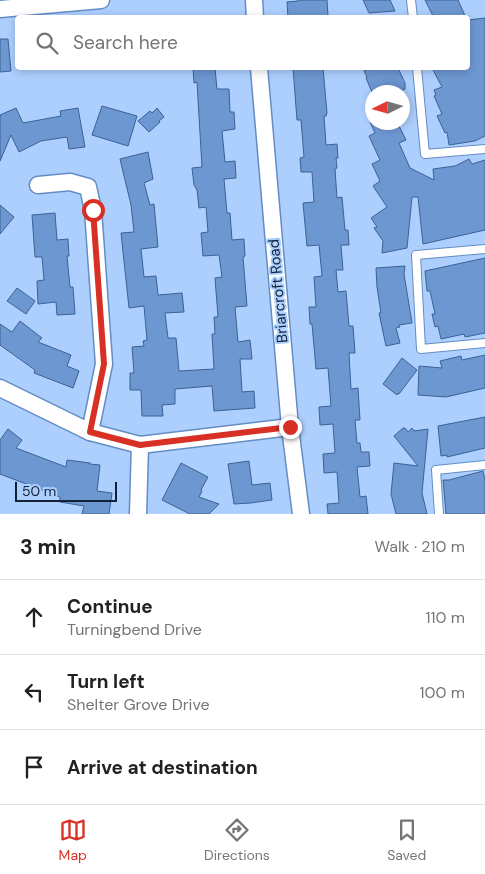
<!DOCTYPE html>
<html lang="en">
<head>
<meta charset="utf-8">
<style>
  body { margin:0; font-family:"DM Sans",sans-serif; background:#f6f6f6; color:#202124 }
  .compass { position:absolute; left:365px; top:85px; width:45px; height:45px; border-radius:50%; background:#fff; box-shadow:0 2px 8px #0003; rotate:265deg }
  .scale { position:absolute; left:15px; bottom:12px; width:102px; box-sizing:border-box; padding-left:5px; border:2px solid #112238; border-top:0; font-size:14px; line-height:18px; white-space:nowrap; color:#112238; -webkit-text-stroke:4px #adcffe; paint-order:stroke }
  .stop { position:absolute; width:15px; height:15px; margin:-11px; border:4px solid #d93025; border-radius:50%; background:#fff }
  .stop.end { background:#d93025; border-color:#fff; box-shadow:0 1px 5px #0008 }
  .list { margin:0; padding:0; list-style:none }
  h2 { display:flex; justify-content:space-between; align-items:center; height:65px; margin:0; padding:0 20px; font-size:21px }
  h2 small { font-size:16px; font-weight:400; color:#757577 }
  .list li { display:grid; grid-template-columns:32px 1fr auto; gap:15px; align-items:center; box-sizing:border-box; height:75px; padding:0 20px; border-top:1px solid #e0e0e0 }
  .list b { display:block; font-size:19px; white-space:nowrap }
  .list p { margin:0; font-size:16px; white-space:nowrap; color:#757577 }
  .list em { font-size:16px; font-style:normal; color:#757577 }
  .icon { flex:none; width:28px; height:28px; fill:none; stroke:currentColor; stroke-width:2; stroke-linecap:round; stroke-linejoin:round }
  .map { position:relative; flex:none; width:485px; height:514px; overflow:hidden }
  .search { position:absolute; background:#fff; box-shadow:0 2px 8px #0003; left:15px; right:15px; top:15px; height:55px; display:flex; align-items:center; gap:12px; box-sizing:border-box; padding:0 18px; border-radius:5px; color:#757577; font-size:19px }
  .sheet { height:290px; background:#fff }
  nav { display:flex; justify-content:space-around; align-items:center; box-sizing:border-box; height:70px; border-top:1px solid #e0e0e0; background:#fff; font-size:14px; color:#757577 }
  nav a { display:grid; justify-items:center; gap:2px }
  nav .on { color:#d93025 }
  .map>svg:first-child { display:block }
  .building { fill:#6d97d1; stroke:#3b6296 }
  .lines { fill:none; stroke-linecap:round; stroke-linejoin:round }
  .lane-casing { stroke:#648dc4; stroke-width:10 }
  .street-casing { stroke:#648dc4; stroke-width:19 }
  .lane { stroke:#fff; stroke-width:8 }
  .street { stroke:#fff; stroke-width:16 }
  .route { stroke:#d93025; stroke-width:6 }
  .labels { text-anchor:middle; stroke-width:4; stroke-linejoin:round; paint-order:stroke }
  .street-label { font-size:15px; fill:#112238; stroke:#adcffe }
</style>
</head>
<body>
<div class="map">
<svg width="485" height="514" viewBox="0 0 485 514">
  <rect width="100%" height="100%" fill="#adcffe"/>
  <g class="building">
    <path d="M298,0H327L328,16L288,18L287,2L298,1Z"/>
    <path d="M363,0H390L395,11L369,13Z"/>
    <path d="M425,0H458L466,18H434Z"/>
    <path d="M485,18V136L475,141L449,145L447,132L445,133L437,116L442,114L434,96L436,95L434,90L442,87L432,68H468V20Z"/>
    <path d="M0,39H8L11,71L0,72Z"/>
    <path d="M193,68H215L217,89H229L230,112H234L235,129L222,131L225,162L235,161L236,178L224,179L227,213H230L232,240L244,239L245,256L243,257L247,306L235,307L238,342L250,340L252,359H240L242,392L254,391L255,408L214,411L212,386L175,389V404L162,405L163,416H142L141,390H130V373H134L132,347L144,346L143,341L147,340L144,306L129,308L121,233L134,232L131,205L120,159L148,152L153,179L144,183L150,205L154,204L158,247L141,249L144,277L156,276L158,295L182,293L184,312L165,313L168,338H176L179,371L214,369L212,334H215L214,317H218L215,278L222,277L219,255L203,256L201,233L208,232L206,207L199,208L197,190L194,185L192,168L202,167L197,82L194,83Z"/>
    <path d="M293,68H323L327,113L326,116H324L326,145L337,144L338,158H336L337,168L335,169L337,198L342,197L345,230H348L349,245H341L343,270H336L338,292L346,291L349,326H353L355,353H349L351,389L358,388L360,420H355L357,443H360L361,452H369L370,466L357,467L360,497L366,496L368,514H328L327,504L339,503L337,472L324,473L323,454L335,453L333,424L320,425L319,407L331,406L328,368L316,369L312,324H310L309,307H316L314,277L322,276L319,245L307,246L303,203L314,202L312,172H301L300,158L304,157L301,120H297Z"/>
    <path d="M370,68H398L405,83V89L398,92H372L366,78L367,77L364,71Z"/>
    <path d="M102,106L137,116L128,146L92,135Z"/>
    <path d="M16,108L23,123L61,116L60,111L78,108L85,147L69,149L67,137L41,141L19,152L11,135L0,161V115Z"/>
    <path d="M157,108L164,117L159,121L160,122L149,132L138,121L150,111L152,113Z"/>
    <path d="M370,122H397L406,140L399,143L410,168L434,180L433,169L455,166L469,159L472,164L485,160V230L423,244L418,197H412L407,248L382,253L383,241L374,228L377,227L371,218L387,207L373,186L380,181L372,164L380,160L369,136L375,133Z"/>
    <path d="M0,205L14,217L0,234Z"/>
    <path d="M55,213L57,240L68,239L69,256H67L70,287H73L75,314L57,315L56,302L38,304L37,281L44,280L42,257H35L32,215Z"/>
    <path d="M485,258V333L465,337L464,334L441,339L438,326L435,327L432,314H435L430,291H427L425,271Z"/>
    <path d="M405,266L404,274L412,323L399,325L400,327L396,328L400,343L386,346L379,313H381L377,287L376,268Z"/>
    <path d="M17,288L35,301L26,314L7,301Z"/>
    <path d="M20,321L42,338L38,342L71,355L67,366L79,371L73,388L34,373L35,370L0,345V324L12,332Z"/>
    <path d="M485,355V388L446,397L418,395L419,366L442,368L440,361L461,356L462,360Z"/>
    <path d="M402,358L417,370L399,394L398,393L397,395L383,384Z"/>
    <path d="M485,417V448L447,457V455L441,456L438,426Z"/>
    <path d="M403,428H405L408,432L412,428L414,431L428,429L422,493L427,514H396L391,494L394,463L418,466L394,436Z"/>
    <path d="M8,429L22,440L16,448L66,467L67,460L90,463V464L100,465L97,491L112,493L109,514H82L84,506L60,502V497L0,474V440Z"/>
    <path d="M249,461L252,485L270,483L272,500L251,503L234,504L228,464Z"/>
    <path d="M181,463L208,477L201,490L202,491L199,497L219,504L209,514H190L162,500Z"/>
    <path d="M483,471L485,480V514H446L443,480H449Z"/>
  </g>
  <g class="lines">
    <defs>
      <g id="lane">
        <path d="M411,0L413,18"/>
        <path d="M417,68L425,154L485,149"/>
        <path d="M485,249L416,255L421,349L485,343"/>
        <path d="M439,514L436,470L485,465"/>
      </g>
      <g id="street">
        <path d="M254,0L255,18"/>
        <path d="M0,9L101,0"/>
        <path d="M259,68L290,427L301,514"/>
        <path d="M38,185L70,182L88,187L93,210L104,364L90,432"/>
        <path d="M0,388L90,432L140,445L290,427"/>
        <path d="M138,514L140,445"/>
      </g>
    </defs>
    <use href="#lane" class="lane-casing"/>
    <use href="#street" class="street-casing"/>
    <use href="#lane" class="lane"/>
    <use href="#street" class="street"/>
  </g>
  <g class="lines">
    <path class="route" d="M93,210L104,364L90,432L140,445L290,427"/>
  </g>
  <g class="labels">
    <g class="street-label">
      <text transform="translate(278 291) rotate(-95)" y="5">Briarcroft Road</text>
    </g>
  </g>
</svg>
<svg class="compass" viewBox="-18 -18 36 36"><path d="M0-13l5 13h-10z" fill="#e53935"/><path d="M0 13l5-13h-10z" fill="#757577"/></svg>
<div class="scale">50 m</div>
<div class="stop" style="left:93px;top:210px"></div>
<div class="stop end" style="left:290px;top:427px"></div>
<div class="search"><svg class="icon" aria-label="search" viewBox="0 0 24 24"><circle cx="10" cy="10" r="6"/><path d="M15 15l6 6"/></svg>Search here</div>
</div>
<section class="sheet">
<h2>3 min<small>Walk · 210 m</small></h2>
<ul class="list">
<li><svg class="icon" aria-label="ahead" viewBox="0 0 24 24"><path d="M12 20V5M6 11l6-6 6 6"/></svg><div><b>Continue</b><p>Turningbend Drive</p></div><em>110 m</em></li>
<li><svg class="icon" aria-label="left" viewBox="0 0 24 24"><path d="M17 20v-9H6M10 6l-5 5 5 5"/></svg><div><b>Turn left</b><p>Shelter Grove Drive</p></div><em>100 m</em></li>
<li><svg class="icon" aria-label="arrive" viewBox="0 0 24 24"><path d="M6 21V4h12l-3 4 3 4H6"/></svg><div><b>Arrive at destination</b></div></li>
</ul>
</section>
<nav>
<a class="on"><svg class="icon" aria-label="map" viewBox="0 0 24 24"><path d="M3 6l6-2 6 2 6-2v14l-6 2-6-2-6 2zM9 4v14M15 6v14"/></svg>Map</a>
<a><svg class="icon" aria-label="directions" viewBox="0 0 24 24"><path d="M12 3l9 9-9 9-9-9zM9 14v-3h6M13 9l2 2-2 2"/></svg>Directions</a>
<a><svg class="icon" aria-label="saved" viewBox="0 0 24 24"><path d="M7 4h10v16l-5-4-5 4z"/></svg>Saved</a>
</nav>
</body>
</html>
